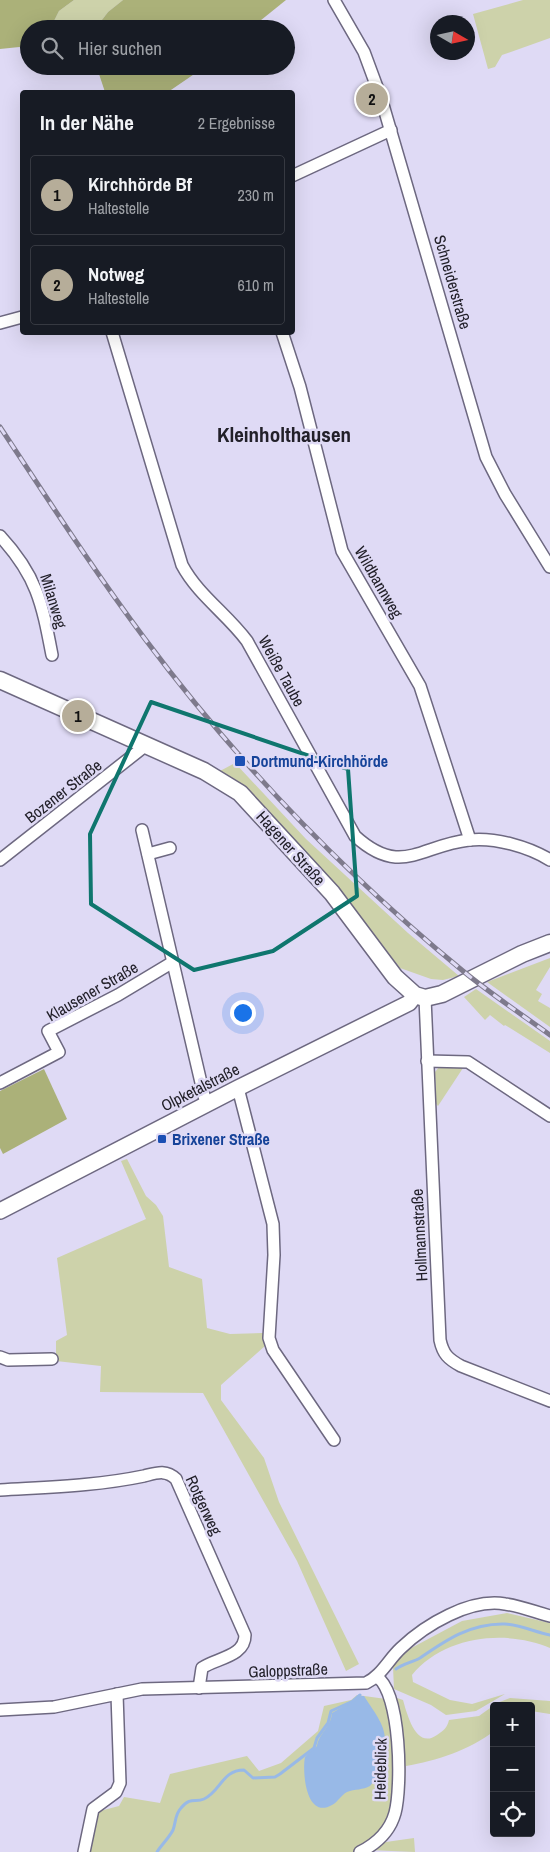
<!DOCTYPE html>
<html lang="de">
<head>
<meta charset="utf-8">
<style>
  body { margin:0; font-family:"Archivo Narrow",sans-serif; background:#20242c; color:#f1f3f6 }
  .controls { position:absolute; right:15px; bottom:15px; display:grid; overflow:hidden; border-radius:5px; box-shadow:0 5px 20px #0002 }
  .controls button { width:45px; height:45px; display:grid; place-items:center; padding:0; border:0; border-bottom:1px solid #363941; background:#171b24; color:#f1f3f6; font:25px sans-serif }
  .compass { position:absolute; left:430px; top:15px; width:45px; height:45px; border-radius:50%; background:#171b24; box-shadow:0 5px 20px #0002; rotate:99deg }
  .you { position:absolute; left:242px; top:1012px; width:18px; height:18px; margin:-12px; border:4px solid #fff; border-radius:50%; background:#1a73e8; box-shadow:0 0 0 8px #1a73e833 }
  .badge { display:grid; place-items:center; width:32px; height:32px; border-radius:50%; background:#b6ad99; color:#111; font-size:16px; font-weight:700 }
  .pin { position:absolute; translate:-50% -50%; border:2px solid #fff; box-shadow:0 1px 5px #0006 }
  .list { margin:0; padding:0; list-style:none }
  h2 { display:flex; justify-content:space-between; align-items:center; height:65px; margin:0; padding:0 20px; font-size:21px }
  h2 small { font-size:16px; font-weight:400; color:#9ea1a6 }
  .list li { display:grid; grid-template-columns:32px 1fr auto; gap:15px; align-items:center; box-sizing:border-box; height:80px; margin:0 10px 10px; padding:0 10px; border:1px solid #363941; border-radius:5px }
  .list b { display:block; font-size:19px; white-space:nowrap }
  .list p { margin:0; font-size:16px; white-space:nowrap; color:#9ea1a6 }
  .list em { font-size:16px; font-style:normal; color:#9ea1a6 }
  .icon { flex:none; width:28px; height:28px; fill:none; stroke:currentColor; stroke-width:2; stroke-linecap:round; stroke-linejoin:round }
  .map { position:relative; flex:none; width:550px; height:1852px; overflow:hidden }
  .search { position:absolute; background:#171b24; box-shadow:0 5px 20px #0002; left:20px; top:20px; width:275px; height:55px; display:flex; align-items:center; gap:12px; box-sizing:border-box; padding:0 18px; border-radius:28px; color:#9ea1a6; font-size:19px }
  .panel { position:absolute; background:#171b24; box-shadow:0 5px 20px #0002; left:20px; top:90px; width:275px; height:245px; border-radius:5px }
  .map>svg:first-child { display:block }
  .green { fill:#cdd2aa }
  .forest { fill:#abb179 }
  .water { fill:#98b9e7 }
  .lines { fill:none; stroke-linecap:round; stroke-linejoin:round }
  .stream { stroke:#98b9e7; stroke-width:3 }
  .minor-casing { stroke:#6d6880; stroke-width:14 }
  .tertiary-casing { stroke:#6d6880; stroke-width:18 }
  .secondary-casing { stroke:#6d6880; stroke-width:19 }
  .minor { stroke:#fff; stroke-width:11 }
  .tertiary { stroke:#fff; stroke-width:15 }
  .secondary { stroke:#fff; stroke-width:16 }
  .rail-casing { stroke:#7e7a8c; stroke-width:5 }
  .rail { stroke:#dfdaf5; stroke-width:3; stroke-dasharray:9; stroke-linecap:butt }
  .marked { fill:none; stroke:#0f766e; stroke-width:4; stroke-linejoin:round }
  .transit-dot { fill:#1a4fb4; stroke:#dfdaf5; stroke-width:2 }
  .labels { text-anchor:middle; stroke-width:5; stroke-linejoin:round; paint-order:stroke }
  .street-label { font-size:16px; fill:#222029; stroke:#dfdaf5 }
  .transit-label { font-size:16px; font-weight:bold; fill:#164399; stroke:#dfdaf5; text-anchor:start }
  .district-label { font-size:21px; font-weight:bold; fill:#222029; stroke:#dfdaf5 }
</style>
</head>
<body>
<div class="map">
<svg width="550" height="1852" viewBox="0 0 550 1852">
  <rect width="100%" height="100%" fill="#dfdaf5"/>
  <g class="green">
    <path d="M74,0H123L108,12L95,29H50L59,11Z"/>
    <path d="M523,0H550V38L502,55L495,67L488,69L473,14Z"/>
    <path d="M235,763L306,839L408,933L459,976L443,980L431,979L400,968L330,879L244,786L220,771Z"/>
    <path d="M550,958V967L536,990L542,994L538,1001L550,1008V1027L487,982Z"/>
    <path d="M476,989L550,1041V1053L505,1025L504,1026L490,1015L485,1020L464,997Z"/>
    <path d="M439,1067L463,1068L438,1106L436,1104L435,1072Z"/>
    <path d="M127,1159L146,1196L156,1205L163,1216L169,1267L202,1279L207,1328L230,1334L263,1333L265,1346L221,1385V1400L264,1458L279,1502L359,1664L346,1671L297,1561L203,1393L100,1392L101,1366L56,1361V1341L67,1335L57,1258L146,1219L121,1161Z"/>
    <path d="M507,1613L550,1623V1648C506,1629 444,1636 412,1675L413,1682L450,1700L472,1704L505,1694L476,1711L446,1715L431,1705L394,1689L393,1667L400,1654L462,1621Z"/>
    <path d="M357,1695L386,1699L391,1709L397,1791L390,1824L360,1852H87L96,1812L119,1806L124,1797L160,1803L170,1774L247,1756L259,1771L281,1763L318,1731L324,1706L351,1700Z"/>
    <path d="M397,1698L403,1700C407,1714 416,1750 437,1735C444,1730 447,1728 449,1720L479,1716L497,1703L510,1698L550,1701V1714L531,1711V1706H494V1731C470,1750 436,1761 406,1766L405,1794L401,1802L395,1699Z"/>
    <path d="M414,1838L415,1852L368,1850L386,1842Z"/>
  </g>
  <g class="forest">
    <path d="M0,0H74L59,11L50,29H29V46L0,49Z"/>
    <path d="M123,0H286L250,29H95L108,12Z"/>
    <path d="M78,66H206L168,92H105L98,71Z"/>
    <path d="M44,1069L67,1119L3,1154L0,1148V1091Z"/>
  </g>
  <path class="water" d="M361,1696H364C380,1721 391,1731 382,1761C379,1770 376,1779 370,1786C363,1790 355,1789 347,1792C341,1795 338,1802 332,1805C306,1820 302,1772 305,1757L317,1746C319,1733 331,1727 332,1713Z"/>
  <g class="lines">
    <g class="stream">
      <path d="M396,1669C403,1664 413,1662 420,1658C446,1640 471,1623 505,1624C521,1625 535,1632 550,1635"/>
      <path d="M157,1852C162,1844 169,1838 173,1830C176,1822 175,1814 181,1808C191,1796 195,1803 204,1799C221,1791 222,1770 244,1770L253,1778L275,1777L280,1774L314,1748L317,1738L328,1723L331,1711L353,1701L360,1695"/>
    </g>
    <defs>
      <g id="minor">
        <path d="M334,0L364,52L381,98L486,457L505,494L550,567"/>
        <path d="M292,176L391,130"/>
        <path d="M0,323L22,317"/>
        <path d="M112,332L182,565C198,595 227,614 247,641L355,836C401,878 421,845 469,840C495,837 529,847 550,860"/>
        <path d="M282,332L300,387L342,551L420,686L470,840"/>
        <path d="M0,536C37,576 42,603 52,655"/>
        <path d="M142,830L206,1104"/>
        <path d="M148,854L170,848"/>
        <path d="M0,860L145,746"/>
        <path d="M425,998L440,1340C443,1354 448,1359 461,1366L550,1401"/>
        <path d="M427,1061L468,1062L550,1116"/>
        <path d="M0,1083L59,1052L48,1031L118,995L173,962"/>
        <path d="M238,1088L273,1224L274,1255L269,1338L273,1350L334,1440"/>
        <path d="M0,1357L8,1360L52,1359"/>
        <path d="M0,1490C48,1487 96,1486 144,1476C156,1473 166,1469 176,1479L245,1635C245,1657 216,1658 202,1668L199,1688"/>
        <path d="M0,1710L54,1707L142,1689L366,1683C382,1675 388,1660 401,1648C425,1625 470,1598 505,1604C520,1606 535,1612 550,1616"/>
        <path d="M84,1852L93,1809L116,1792L120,1783L117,1694"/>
        <path d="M360,1852C376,1844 390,1831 395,1813C402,1787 401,1693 377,1677"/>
      </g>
      <path id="tertiary" d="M0,1211L238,1088L409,1003L415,995"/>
      <path id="secondary" d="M0,680L204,771L240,793L332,893L395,977L415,995L425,998L442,994L522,954L550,943"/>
    </defs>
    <use href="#minor" class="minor-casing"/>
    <use href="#tertiary" class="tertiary-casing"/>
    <use href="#secondary" class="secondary-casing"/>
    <use href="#minor" class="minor"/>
    <use href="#tertiary" class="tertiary"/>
    <use href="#secondary" class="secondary"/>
    <defs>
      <path id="rail" d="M0,427C47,498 94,571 145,639C237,762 345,874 463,971C491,994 521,1014 550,1035"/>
    </defs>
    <use href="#rail" class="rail-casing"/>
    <use href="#rail" class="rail"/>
  </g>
  <path class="marked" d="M151,702L348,769L357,896L273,951L194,970L91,904L90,834Z"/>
  <g class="transit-dot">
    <rect x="234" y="755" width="12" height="12" rx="2.5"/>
    <rect x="157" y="1134" width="10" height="10" rx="2.5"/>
  </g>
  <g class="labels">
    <g class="street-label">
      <text transform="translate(453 282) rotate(74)" y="6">Schneiderstraße</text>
      <text transform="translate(379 582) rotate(60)" y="6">Wildbannweg</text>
      <text transform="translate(54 601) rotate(73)" y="6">Milanweg</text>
      <text transform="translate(282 671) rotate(61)" y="6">Weiße Taube</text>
      <text transform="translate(63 791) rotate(-38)" y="6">Bozener Straße</text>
      <text transform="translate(291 848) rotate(48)" y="6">Hagener Straße</text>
      <text transform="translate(92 991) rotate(-30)" y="6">Klausener Straße</text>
      <text transform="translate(200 1087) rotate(-27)" y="6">Olpketalstraße</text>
      <text transform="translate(419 1235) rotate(-93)" y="6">Hollmannstraße</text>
      <text transform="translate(204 1505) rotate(65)" y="6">Rotgerweg</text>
      <text transform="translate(288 1670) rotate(-2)" y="6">Galoppstraße</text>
      <text transform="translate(380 1769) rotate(-89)" y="6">Heideblick</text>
    </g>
    <g class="transit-label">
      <text x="251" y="767">Dortmund-Kirchhörde</text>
      <text x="172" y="1145">Brixener Straße</text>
    </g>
    <g class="district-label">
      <text x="284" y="442">Kleinholthausen</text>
    </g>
  </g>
</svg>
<div class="controls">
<button>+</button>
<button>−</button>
<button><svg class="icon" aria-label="locate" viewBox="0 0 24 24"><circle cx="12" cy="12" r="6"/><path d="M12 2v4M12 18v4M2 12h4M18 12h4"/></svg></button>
</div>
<svg class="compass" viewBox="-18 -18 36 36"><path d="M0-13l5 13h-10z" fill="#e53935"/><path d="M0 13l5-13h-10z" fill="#9ea1a6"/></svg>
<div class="you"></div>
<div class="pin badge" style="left:78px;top:716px">1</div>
<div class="pin badge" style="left:372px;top:99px">2</div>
<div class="search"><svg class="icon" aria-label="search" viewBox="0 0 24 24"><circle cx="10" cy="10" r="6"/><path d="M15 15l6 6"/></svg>Hier suchen</div>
<section class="panel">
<h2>In der Nähe<small>2 Ergebnisse</small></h2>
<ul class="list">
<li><span class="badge">1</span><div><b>Kirchhörde Bf</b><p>Haltestelle</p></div><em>230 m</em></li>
<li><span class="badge">2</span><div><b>Notweg</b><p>Haltestelle</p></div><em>610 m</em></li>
</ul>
</section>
</div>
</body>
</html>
